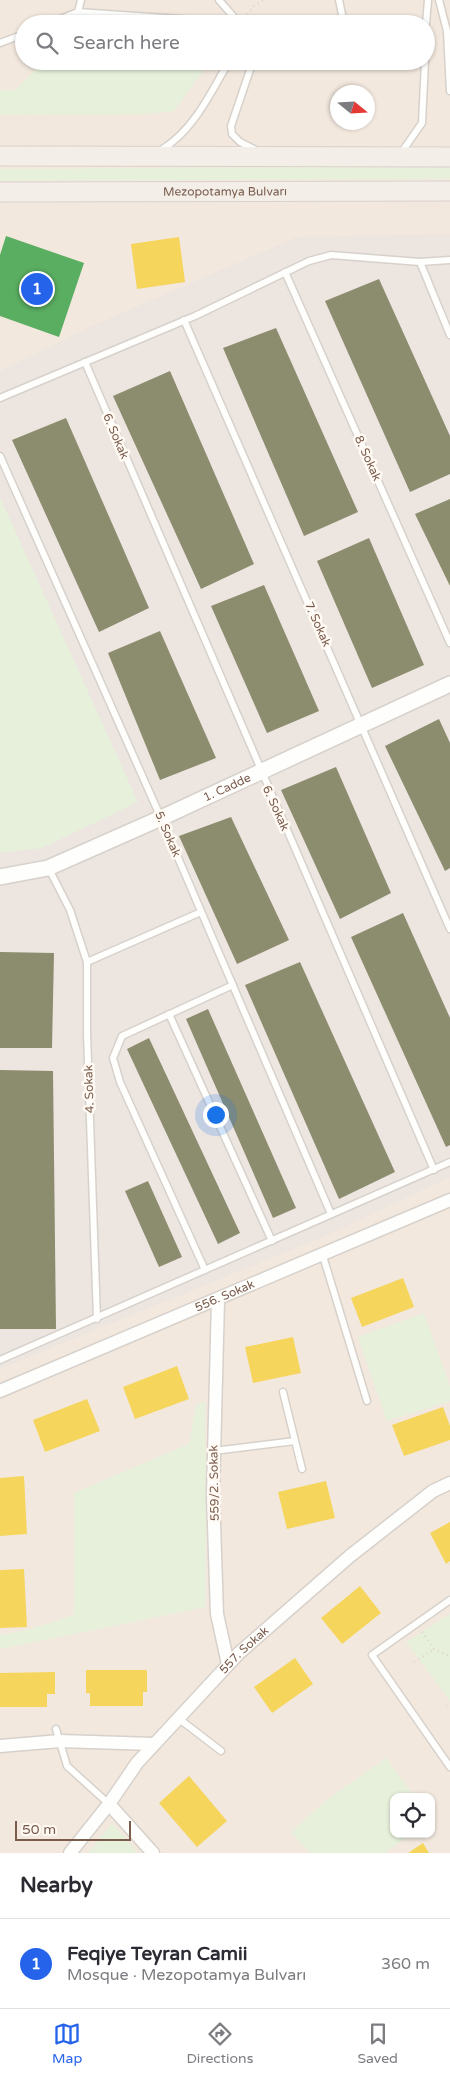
<!DOCTYPE html>
<html lang="en">
<head>
<meta charset="utf-8">
<style>
  body { margin:0; font-family:"Varela Round",sans-serif; background:#f7f7f7; color:#2b2b33 }
  .controls { position:absolute; right:15px; bottom:15px; display:grid; overflow:hidden; border-radius:10px; box-shadow:0 1px 4px #0004 }
  .controls button { width:45px; height:45px; display:grid; place-items:center; padding:0; border:0; border-bottom:1px solid #e1e1e2; background:#fff; color:#2b2b33; font:25px sans-serif }
  .compass { position:absolute; left:330px; top:85px; width:45px; height:45px; border-radius:50%; background:#fff; box-shadow:0 1px 4px #0004; rotate:108deg }
  .scale { position:absolute; left:15px; bottom:12px; width:116px; box-sizing:border-box; padding-left:5px; border:2px solid #7a5c4d; border-top:0; font-size:14px; line-height:18px; white-space:nowrap; color:#7a5c4d; -webkit-text-stroke:4px #fffaf3; paint-order:stroke }
  .you { position:absolute; left:215px; top:1114px; width:18px; height:18px; margin:-12px; border:4px solid #fff; border-radius:50%; background:#1a73e8; box-shadow:0 0 0 8px #1a73e833 }
  .badge { display:grid; place-items:center; width:32px; height:32px; border-radius:50%; background:#2563eb; color:#fff; font-size:16px; font-weight:700 }
  .pin { position:absolute; translate:-50% -50%; border:2px solid #fff; box-shadow:0 1px 5px #0006 }
  .list { margin:0; padding:0; list-style:none }
  h2 { display:flex; justify-content:space-between; align-items:center; height:65px; margin:0; padding:0 20px; font-size:21px }
  h2 small { font-size:16px; font-weight:400; color:#7c7c81 }
  .list li { display:grid; grid-template-columns:32px 1fr auto; gap:15px; align-items:center; box-sizing:border-box; height:90px; padding:0 20px; border-top:1px solid #e1e1e2 }
  .list b { display:block; font-size:19px; white-space:nowrap }
  .list p { margin:0; font-size:16px; white-space:nowrap; color:#7c7c81 }
  .list em { font-size:16px; font-style:normal; color:#7c7c81 }
  .icon { flex:none; width:28px; height:28px; fill:none; stroke:currentColor; stroke-width:2; stroke-linecap:round; stroke-linejoin:round }
  .map { position:relative; flex:none; width:450px; height:1853px; overflow:hidden }
  .search { position:absolute; background:#fff; box-shadow:0 1px 4px #0004; left:15px; right:15px; top:15px; height:55px; display:flex; align-items:center; gap:12px; box-sizing:border-box; padding:0 18px; border-radius:28px; color:#7c7c81; font-size:19px }
  .sheet { height:155px; background:#fff }
  nav { display:flex; justify-content:space-around; align-items:center; box-sizing:border-box; height:70px; border-top:1px solid #e1e1e2; background:#fff; font-size:14px; color:#7c7c81 }
  nav a { display:grid; justify-items:center; gap:2px }
  nav .on { color:#2563eb }
  .map>svg:first-child { display:block }
  .residential { fill:#f2e8de; fill-rule:evenodd }
  .industrial { fill:#ede5e0 }
  .green { fill:#e7f0db }
  .homes { fill:#f6d55c }
  .public { fill:#5aae61 }
  .industry { fill:#8c8c6e }
  .lines { fill:none; stroke-linecap:round; stroke-linejoin:round }
  .service-casing { stroke:#d7d1cb; stroke-width:9 }
  .minor-casing { stroke:#d7d1cb; stroke-width:15 }
  .tertiary-casing { stroke:#d7d1cb; stroke-width:18 }
  .primary-casing { stroke:#dad1cc; stroke-width:21 }
  .path { stroke:#dcd5d0; stroke-width:2.5; stroke-dasharray:1 4; stroke-linecap:butt }
  .service { stroke:#fefefd; stroke-width:6 }
  .minor { stroke:#fefefd; stroke-width:12 }
  .tertiary { stroke:#fefefd; stroke-width:15 }
  .primary { stroke:#f3eee8; stroke-width:19 }
  .labels { text-anchor:middle; stroke-width:5; stroke-linejoin:round; paint-order:stroke }
  .street-label { font-size:12px; fill:#7a5c4d; stroke:#fffaf3 }
</style>
</head>
<body>
<div class="map">
<svg width="450" height="1853" viewBox="0 0 450 1853">
  <rect width="100%" height="100%" fill="#f9f5f0"/>
  <path class="residential" d="M0,0H450V1853H0ZM24,24H426V61H24ZM338,92H368V122H338ZM394,1797H431V1834H394Z"/>
  <path class="industrial" d="M450,234V1177L330,1234L0,1369V371L92,326L297,237Z"/>
  <g class="green">
    <path d="M44,61H206L203,71L174,111L149,114L0,115V90H15Z"/>
    <path d="M450,166V179L0,181V169Z"/>
    <path d="M0,497L138,802L42,848L0,853Z"/>
    <path d="M424,1313L450,1386V1401L387,1421L358,1337Z"/>
    <path d="M205,1402L206,1607L0,1649V1635L30,1629L74,1615V1493L189,1444L196,1405Z"/>
    <path d="M450,1614V1701L406,1642Z"/>
    <path d="M386,1758L415,1797H394V1834H411L385,1853H310L291,1832L328,1799Z"/>
    <path d="M112,1823L138,1853H88Z"/>
  </g>
  <g class="homes">
    <path d="M179,237L185,282L137,289L131,244Z"/>
    <path d="M403,1278L414,1307L362,1327L351,1298Z"/>
    <path d="M293,1337L301,1373L253,1383L245,1347Z"/>
    <path d="M177,1366L189,1399L135,1419L123,1387Z"/>
    <path d="M87,1399L100,1431L45,1452L33,1420Z"/>
    <path d="M443,1407L450,1426V1440L404,1456L392,1425Z"/>
    <path d="M24,1476L27,1534L0,1536V1478Z"/>
    <path d="M326,1481L335,1518L287,1529L278,1492Z"/>
    <path d="M450,1522V1561L446,1564L430,1533Z"/>
    <path d="M24,1569L27,1627L0,1628V1570Z"/>
    <path d="M360,1586L381,1613L342,1644L321,1618Z"/>
    <path d="M295,1658L313,1684L272,1713L254,1687Z"/>
    <path d="M86,1670H147V1692H143V1706H90V1693H86Z"/>
    <path d="M55,1672V1694H47V1707H0V1673Z"/>
    <path d="M189,1776L227,1821L197,1847L159,1803Z"/>
    <path d="M423,1843L429,1853H408Z"/>
  </g>
  <path class="public" d="M6,236L84,263L59,337L0,316V255Z"/>
  <g class="industry">
    <path d="M379,279L450,436V474L410,492L325,301Z"/>
    <path d="M276,328L358,512L304,536L223,348Z"/>
    <path d="M170,371L254,564L201,589L113,396Z"/>
    <path d="M66,418L149,608L99,632L12,440Z"/>
    <path d="M450,499V586L415,514Z"/>
    <path d="M369,538L424,665L372,688L317,561Z"/>
    <path d="M264,585L319,711L267,733L211,606Z"/>
    <path d="M160,631L216,758L160,780L108,653Z"/>
    <path d="M439,719L450,743V868L445,871L385,746Z"/>
    <path d="M336,767L391,893L340,919L281,790Z"/>
    <path d="M231,817L289,940L237,964L179,836Z"/>
    <path d="M403,913L450,1018V1145L446,1147L351,937Z"/>
    <path d="M0,952L54,953L52,1048H0Z"/>
    <path d="M300,962L395,1172L339,1199L245,985Z"/>
    <path d="M208,1009L296,1208L273,1218L186,1019Z"/>
    <path d="M149,1038L240,1233L218,1244L127,1049Z"/>
    <path d="M0,1070L53,1071L56,1329H0Z"/>
    <path d="M148,1181L182,1257L159,1267L125,1191Z"/>
  </g>
  <g class="lines">
    <defs>
      <g id="service">
        <path d="M219,0L239,23"/>
        <path d="M339,0L344,24"/>
        <path d="M439,0L447,31L450,91"/>
        <path d="M78,12L239,23"/>
        <path d="M48,24L78,12L81,0"/>
        <path d="M426,24L428,0"/>
        <path d="M0,43L24,34"/>
        <path d="M253,61L231,126L232,134L240,142L258,151"/>
        <path d="M161,150C193,131 211,93 229,61"/>
        <path d="M401,153L422,123L425,61"/>
        <path d="M420,262L450,335"/>
        <path d="M285,272L450,643"/>
        <path d="M184,320L450,929"/>
        <path d="M85,362L434,1170"/>
        <path d="M0,398L195,316L309,261L331,255L420,262L450,260"/>
        <path d="M0,456L161,818L331,1214"/>
        <path d="M49,869L70,910L87,962V1034L97,1319"/>
        <path d="M87,962L201,912"/>
        <path d="M169,1014L272,1241"/>
        <path d="M323,1256L367,1401"/>
        <path d="M205,1270L120,1082L113,1058L122,1036L233,985"/>
        <path d="M0,1360L450,1162"/>
        <path d="M283,1392L302,1469"/>
        <path d="M214,1451L295,1441"/>
        <path d="M450,1600L372,1655L450,1767"/>
        <path d="M178,1718L221,1751"/>
        <path d="M56,1729L67,1766L109,1804"/>
      </g>
      <g id="minor">
        <path d="M218,1300L213,1494L217,1614L228,1664"/>
        <path id="s1" d="M0,1391L450,1200"/>
        <path d="M0,1746L60,1741L154,1744"/>
        <path d="M109,1804L153,1853"/>
        <path id="s2" d="M70,1853L109,1804L137,1763L239,1653L350,1556L433,1491L450,1483"/>
      </g>
      <g id="tertiary">
        <path id="s3" d="M0,877L48,868L161,818L450,684"/>
      </g>
      <g id="primary">
        <path d="M0,156L450,157"/>
        <path id="s4" d="M0,192L450,191"/>
      </g>
    </defs>
    <use href="#service" class="service-casing"/>
    <use href="#minor" class="minor-casing"/>
    <use href="#tertiary" class="tertiary-casing"/>
    <use href="#primary" class="primary-casing"/>
    <g class="path">
      <path d="M247,14L254,6L264,0"/>
      <path d="M422,1632L434,1649L450,1656"/>
      <path d="M414,1662L434,1649"/>
      <path d="M446,1706L450,1704"/>
    </g>
    <use href="#service" class="service"/>
    <use href="#minor" class="minor"/>
    <use href="#tertiary" class="tertiary"/>
    <use href="#primary" class="primary"/>
  </g>
  <g class="labels">
    <g class="street-label">
      <text dy="4" stroke="none"><textPath href="#s4" startOffset="225">Mezopotamya Bulvarı</textPath></text>
      <text transform="translate(116 436) rotate(67)" y="4">6. Sokak</text>
      <text transform="translate(368 458) rotate(66)" y="4">8. Sokak</text>
      <text transform="translate(318 624) rotate(66)" y="4">7. Sokak</text>
      <text dy="4" stroke="none"><textPath href="#s3" startOffset="245">1. Cadde</textPath></text>
      <text transform="translate(276 808) rotate(66)" y="4">6. Sokak</text>
      <text transform="translate(168 834) rotate(67)" y="4">5. Sokak</text>
      <text transform="translate(89 1089) rotate(-92)" y="4">4. Sokak</text>
      <text dy="4" stroke="none"><textPath href="#s1" startOffset="244">556. Sokak</textPath></text>
      <text transform="translate(214 1483) rotate(-91)" y="4">559/2. Sokak</text>
      <text dy="4" stroke="none"><textPath href="#s2" startOffset="268">557. Sokak</textPath></text>
    </g>
  </g>
</svg>
<div class="controls">
<button><svg class="icon" aria-label="locate" viewBox="0 0 24 24"><circle cx="12" cy="12" r="6"/><path d="M12 2v4M12 18v4M2 12h4M18 12h4"/></svg></button>
</div>
<svg class="compass" viewBox="-18 -18 36 36"><path d="M0-13l5 13h-10z" fill="#e53935"/><path d="M0 13l5-13h-10z" fill="#7c7c81"/></svg>
<div class="scale">50 m</div>
<div class="you"></div>
<div class="pin badge" style="left:37px;top:289px">1</div>
<div class="search"><svg class="icon" aria-label="search" viewBox="0 0 24 24"><circle cx="10" cy="10" r="6"/><path d="M15 15l6 6"/></svg>Search here</div>
</div>
<section class="sheet">
<h2>Nearby<small></small></h2>
<ul class="list">
<li><span class="badge">1</span><div><b>Feqiye Teyran Camii</b><p>Mosque · Mezopotamya Bulvarı</p></div><em>360 m</em></li>
</ul>
</section>
<nav>
<a class="on"><svg class="icon" aria-label="map" viewBox="0 0 24 24"><path d="M3 6l6-2 6 2 6-2v14l-6 2-6-2-6 2zM9 4v14M15 6v14"/></svg>Map</a>
<a><svg class="icon" aria-label="directions" viewBox="0 0 24 24"><path d="M12 3l9 9-9 9-9-9zM9 14v-3h6M13 9l2 2-2 2"/></svg>Directions</a>
<a><svg class="icon" aria-label="saved" viewBox="0 0 24 24"><path d="M7 4h10v16l-5-4-5 4z"/></svg>Saved</a>
</nav>
</body>
</html>
